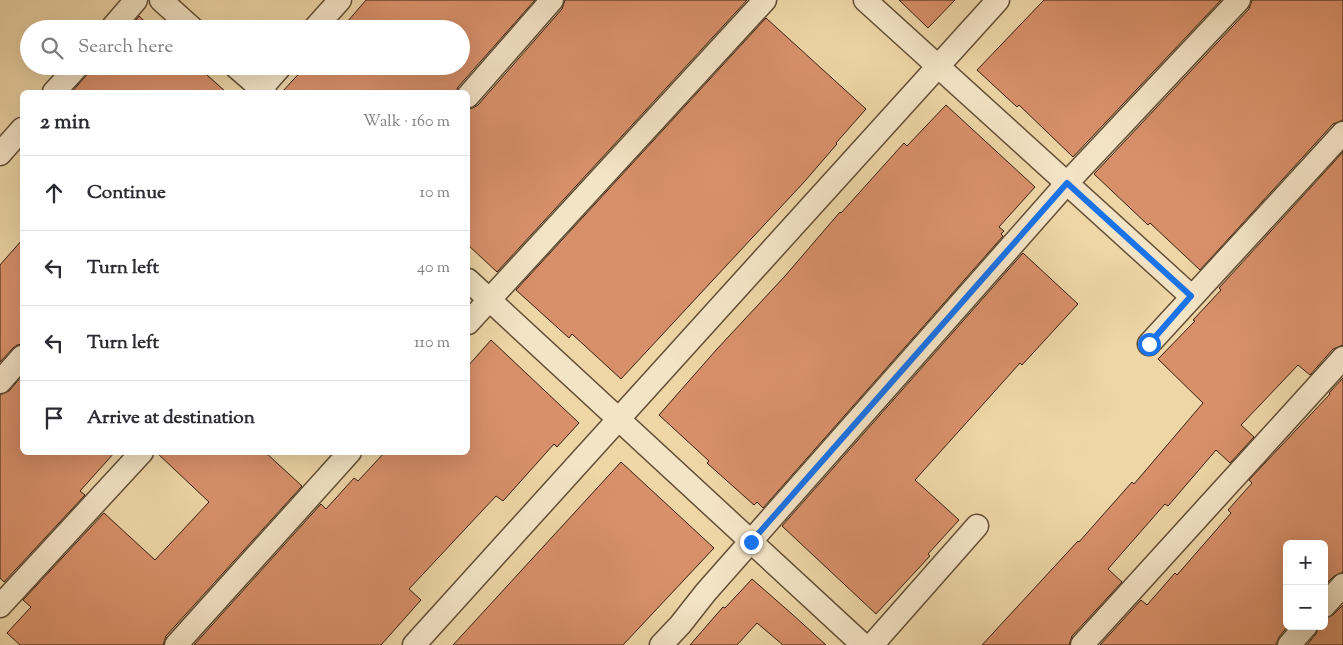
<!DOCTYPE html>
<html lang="en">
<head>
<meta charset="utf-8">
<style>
  body { margin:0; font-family:"Sorts Mill Goudy",serif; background:#f7f7f7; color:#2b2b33 }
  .controls { position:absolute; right:15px; bottom:15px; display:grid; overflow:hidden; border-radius:8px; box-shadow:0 5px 20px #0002 }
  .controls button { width:45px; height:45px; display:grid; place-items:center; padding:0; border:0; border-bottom:1px solid #e1e1e2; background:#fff; color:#2b2b33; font:25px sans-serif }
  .stop { position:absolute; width:15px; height:15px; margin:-11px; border:4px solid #1a73e8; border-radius:50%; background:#fff }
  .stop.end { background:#1a73e8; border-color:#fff; box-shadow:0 1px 5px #0008 }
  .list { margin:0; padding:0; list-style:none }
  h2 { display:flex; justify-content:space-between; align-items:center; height:65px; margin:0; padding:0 20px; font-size:21px }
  h2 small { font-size:16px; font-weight:400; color:#7c7c81 }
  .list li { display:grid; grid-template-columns:32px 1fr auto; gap:15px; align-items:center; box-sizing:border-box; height:75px; padding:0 20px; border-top:1px solid #e1e1e2 }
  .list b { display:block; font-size:19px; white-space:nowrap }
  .list em { font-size:16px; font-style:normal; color:#7c7c81 }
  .icon { flex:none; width:28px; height:28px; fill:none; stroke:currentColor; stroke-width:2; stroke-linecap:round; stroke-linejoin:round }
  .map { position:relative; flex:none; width:1343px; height:645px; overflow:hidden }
  .search { position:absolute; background:#fff; box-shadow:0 5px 20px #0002; left:20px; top:20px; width:450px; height:55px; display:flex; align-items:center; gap:12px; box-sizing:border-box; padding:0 18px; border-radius:28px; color:#7c7c81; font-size:19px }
  .panel { position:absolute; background:#fff; box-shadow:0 5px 20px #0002; left:20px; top:90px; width:450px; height:365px; border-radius:8px }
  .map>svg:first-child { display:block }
  .building { fill:#d8906a; stroke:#342011 }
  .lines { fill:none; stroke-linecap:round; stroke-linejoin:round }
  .street-casing { stroke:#624e36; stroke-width:25 }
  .street { stroke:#f4e4c6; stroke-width:22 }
  .route { stroke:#1a73e8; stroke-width:6 }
</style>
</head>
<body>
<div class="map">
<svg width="1343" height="645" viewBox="0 0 1343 645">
  <rect width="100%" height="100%" fill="#eed6a7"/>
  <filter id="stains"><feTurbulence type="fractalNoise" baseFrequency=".004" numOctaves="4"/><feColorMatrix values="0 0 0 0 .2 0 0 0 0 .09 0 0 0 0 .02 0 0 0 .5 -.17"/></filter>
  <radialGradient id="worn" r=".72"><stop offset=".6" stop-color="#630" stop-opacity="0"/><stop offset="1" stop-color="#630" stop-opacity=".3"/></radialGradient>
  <g class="building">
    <path d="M366,0H535L458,87L456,92H282L306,66H461V29H341Z"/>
    <path d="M565,0H747L497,272L468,245V109L473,108L478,105L562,9Z"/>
    <path d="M899,0H955L928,28Z"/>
    <path d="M1044,0H1221L1073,157L1019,105L1017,107L977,70Z"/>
    <path d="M1252,0H1343V120L1333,124L1200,270L1150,223L1148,225L1094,174L1249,9Z"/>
    <path d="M139,16L153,29H129Z"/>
    <path d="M766,18L866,109L836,143L837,144L805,181L621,379L572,334L569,338L516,290Z"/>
    <path d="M94,66H197L226,92H72Z"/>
    <path d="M946,105L1035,187L999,227L1004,231L1001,234L1003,236L763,508L757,502L754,505L707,463L709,461L659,415L717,349L785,276L840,212L841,213L904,143L907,146Z"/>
    <path d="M1343,152V345L1333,349L1310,375L1298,365L1241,425L1254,437L1230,463L1216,450L1168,506L1165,504L1108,569L1122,582L1072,636L1069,645H982L1078,541L1079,542L1132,482L1134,484L1203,403L1158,359L1195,321L1193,320L1221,290L1219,288Z"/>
    <path d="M22,240V344L17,345L13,348L0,362V265Z"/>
    <path d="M1023,253L1078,304L1022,365L1020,363L915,480L959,520L928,554L930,556L876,614L782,526Z"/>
    <path d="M491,340L579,423L557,447L554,444L503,501L496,496L409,589L421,600L381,645H194L321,504L326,509L354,478L358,481L385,452H468V366Z"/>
    <path d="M22,376V452H115L80,491L85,495L4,582L0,578V395L9,391Z"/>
    <path d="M1343,378V572L1334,576L1324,586V544H1287V626H1288L1279,637L1276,645H1100L1141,600L1147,605L1175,573L1177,575L1231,513L1228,510L1252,483L1249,480L1330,394L1329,393Z"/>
    <path d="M156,452H265L302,486L166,636L163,645H20L7,633L31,607L23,600L104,513L155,560L209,502Z"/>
    <path d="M621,462L714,548L623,645H453Z"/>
    <path d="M752,579L792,614L826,645H783L757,623L737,645H690L723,607L725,608Z"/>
    <path d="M1343,605V645H1307L1316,634L1319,626H1324V619L1333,615Z"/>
  </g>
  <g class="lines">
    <defs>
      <g id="street">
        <path d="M161,0L193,29"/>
        <path d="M865,0L1191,296"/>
        <path d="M111,29L136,0"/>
        <path d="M314,29L340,0"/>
        <path d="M235,66L265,92"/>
        <path d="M54,92L78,66"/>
        <path d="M258,92L281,66"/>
        <path d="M468,96L552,0"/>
        <path d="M0,154L22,129"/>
        <path d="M468,280L863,645"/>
        <path d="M468,323L765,0"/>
        <path d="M1149,344L1343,133"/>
        <path d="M0,382L22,357"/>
        <path d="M0,606L142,452"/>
        <path d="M1324,606L1343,585"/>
        <path d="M176,645L350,452"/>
        <path d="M414,645L998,0"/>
        <path d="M661,645L680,625L706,592L1067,183L1239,0"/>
        <path d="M872,645L977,526"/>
        <path d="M1082,645L1343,358"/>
        <path d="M1289,645L1306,626"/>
      </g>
    </defs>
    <use href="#street" class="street-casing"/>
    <use href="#street" class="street"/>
  </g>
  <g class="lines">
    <path class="route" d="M751,542L1067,183L1191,296L1149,344"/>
  </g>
  <rect width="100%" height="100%" filter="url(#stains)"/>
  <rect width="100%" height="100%" fill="url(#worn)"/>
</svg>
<div class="controls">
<button>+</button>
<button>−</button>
</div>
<div class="stop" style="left:1149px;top:344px"></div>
<div class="stop end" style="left:751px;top:542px"></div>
<div class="search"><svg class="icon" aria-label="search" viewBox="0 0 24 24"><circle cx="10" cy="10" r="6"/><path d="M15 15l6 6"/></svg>Search here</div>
<section class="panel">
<h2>2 min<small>Walk · 160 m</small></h2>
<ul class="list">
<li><svg class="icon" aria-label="ahead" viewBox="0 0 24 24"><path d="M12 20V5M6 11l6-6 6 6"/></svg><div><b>Continue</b></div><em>10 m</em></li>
<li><svg class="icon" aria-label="left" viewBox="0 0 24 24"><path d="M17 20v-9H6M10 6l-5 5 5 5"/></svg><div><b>Turn left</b></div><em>40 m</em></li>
<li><svg class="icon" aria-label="left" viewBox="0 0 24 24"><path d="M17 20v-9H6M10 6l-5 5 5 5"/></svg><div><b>Turn left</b></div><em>110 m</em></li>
<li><svg class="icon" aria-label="arrive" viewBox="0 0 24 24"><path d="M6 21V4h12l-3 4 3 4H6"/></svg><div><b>Arrive at destination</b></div></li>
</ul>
</section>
</div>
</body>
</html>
